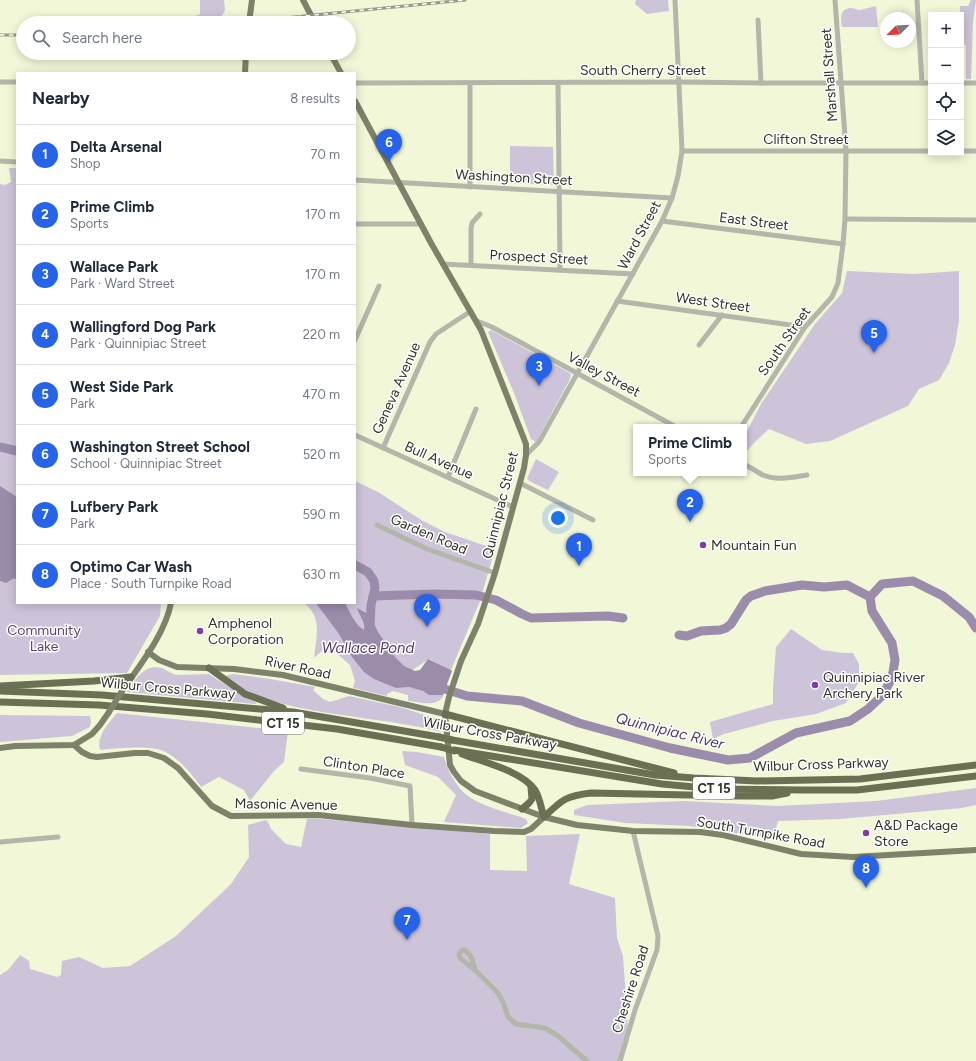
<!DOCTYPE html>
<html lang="en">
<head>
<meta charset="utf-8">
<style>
  body { margin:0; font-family:Figtree,sans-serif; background:#f6f6f7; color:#1f2937 }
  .controls { position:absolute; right:12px; top:12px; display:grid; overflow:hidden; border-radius:0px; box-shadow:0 2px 10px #0003 }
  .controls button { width:36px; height:36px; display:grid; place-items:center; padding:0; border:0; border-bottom:1px solid #e0e1e3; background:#fff; color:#1f2937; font:20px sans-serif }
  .compass { position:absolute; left:880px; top:12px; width:36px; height:36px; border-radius:50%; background:#fff; box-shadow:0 2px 10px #0003; rotate:246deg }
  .you { position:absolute; left:558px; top:518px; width:14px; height:14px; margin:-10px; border:3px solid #fff; border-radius:50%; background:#1a73e8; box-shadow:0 0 0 6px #1a73e833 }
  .badge { display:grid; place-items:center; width:26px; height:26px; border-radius:50%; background:#2563eb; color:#fff; font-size:13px; font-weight:700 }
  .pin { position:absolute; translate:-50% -33px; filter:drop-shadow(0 1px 2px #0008) }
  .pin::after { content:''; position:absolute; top:21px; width:14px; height:12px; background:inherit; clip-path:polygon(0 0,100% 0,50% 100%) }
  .popup { position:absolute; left:633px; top:424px; width:114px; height:52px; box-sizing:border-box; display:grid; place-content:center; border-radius:0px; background:#fff; filter:drop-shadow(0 1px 3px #0005); font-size:13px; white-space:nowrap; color:#747a83 }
  .popup b { font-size:15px; color:#1f2937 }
  .popup::after { content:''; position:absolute; left:50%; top:100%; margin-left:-8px; border:8px solid transparent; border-top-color:#fff }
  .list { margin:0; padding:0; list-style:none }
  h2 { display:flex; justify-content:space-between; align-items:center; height:52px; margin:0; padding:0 16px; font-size:17px }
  h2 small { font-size:13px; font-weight:400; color:#747a83 }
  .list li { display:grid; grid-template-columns:26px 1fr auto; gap:12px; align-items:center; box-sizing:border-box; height:60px; padding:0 16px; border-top:1px solid #e0e1e3 }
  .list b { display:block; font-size:15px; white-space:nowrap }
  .list p { margin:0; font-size:13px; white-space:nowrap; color:#747a83 }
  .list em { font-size:13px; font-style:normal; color:#747a83 }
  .icon { flex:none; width:22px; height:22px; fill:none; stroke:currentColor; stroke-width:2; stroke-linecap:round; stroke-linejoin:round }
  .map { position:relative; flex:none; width:976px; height:1061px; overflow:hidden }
  .search { position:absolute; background:#fff; box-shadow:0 2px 10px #0003; left:16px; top:16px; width:340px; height:44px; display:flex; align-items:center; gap:10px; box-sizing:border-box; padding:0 14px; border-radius:22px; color:#747a83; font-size:15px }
  .panel { position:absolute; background:#fff; box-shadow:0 2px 10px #0003; left:16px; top:72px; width:340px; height:532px; border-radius:0px }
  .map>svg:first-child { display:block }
  .green { fill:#cec4da }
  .water { fill:#9b8cac }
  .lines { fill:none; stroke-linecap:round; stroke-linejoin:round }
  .river { stroke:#9b8cac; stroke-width:9 }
  .minor { stroke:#b3b6a8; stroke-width:5 }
  .major { stroke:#7e826a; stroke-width:6 }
  .highway { stroke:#6b7054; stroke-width:7 }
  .rail-casing { stroke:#969b84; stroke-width:3 }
  .rail { stroke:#fff; stroke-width:1.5; stroke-dasharray:4.5; stroke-linecap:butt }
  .major-bridge { stroke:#7e826a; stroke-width:6 }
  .highway-bridge { stroke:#6b7054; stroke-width:7 }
  .poi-dot { fill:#7c3bb0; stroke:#fff; stroke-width:1.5 }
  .labels { text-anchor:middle; stroke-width:3; stroke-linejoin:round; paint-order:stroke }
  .shield { fill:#fff; stroke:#707268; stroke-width:1 }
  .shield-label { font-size:13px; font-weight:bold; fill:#323528 }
  .street-label { font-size:14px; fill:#323528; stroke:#fff }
  .poi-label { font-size:14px; fill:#323528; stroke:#fff; text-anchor:start }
  .park-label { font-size:14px; fill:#5c4473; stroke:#fff }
  .water-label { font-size:15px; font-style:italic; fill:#523b69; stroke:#fff }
</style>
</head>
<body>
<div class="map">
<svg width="976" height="1061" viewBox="0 0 976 1061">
  <rect width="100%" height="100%" fill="#f1f7d7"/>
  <g class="green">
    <path d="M200,0H224L225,10L222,16C211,19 196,24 186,18L199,15L200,14Z"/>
    <path d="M636,0H668L669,11L647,14L635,4Z"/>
    <path d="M971,0H976L973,22L971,79H966V45L961,43L960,6H968Z"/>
    <path d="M876,6L878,27H842C841,18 839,9 851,8C854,8 857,10 860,10C865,9 871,7 876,6Z"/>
    <path d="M510,146L553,147L554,185L510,183Z"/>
    <path d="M9,168H16L17,190V603H161L160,616L127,673L0,675V184L5,185L11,182Z"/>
    <path d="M847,271L914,274L959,271V320L955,345L949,363L939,380L919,389L908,406L830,441L806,444L769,429L755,442L744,454V437L761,404L815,324L842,293Z"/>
    <path d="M491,330L566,371L571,374L570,379L536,442L531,439L514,393L488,332Z"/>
    <path d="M536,459L559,472L548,490L529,481L527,478Z"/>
    <path d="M355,481L378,492L423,521L445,532L495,549L480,601L451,670L429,659L390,685C396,688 399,686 406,687C419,687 428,696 444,695C437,708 420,702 408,701V695L393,691L387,694V696L353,688L355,681L350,665L332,649L325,648L314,658C316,637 323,617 304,603H355Z"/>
    <path d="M791,629L822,650L843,653H853L859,664V682L846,703L816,714L773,721L724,734L713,739L710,722L773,704V688L776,647Z"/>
    <path d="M154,667L162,668L169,672L176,675L209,674L240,694L257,703L255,704L127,692C133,682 141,669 154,667Z"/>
    <path d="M233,674L270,679L315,687L313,690L323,699L330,702L349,696L400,707L437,719L441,732C417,726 393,722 369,719C331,713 251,705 225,676Z"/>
    <path d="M117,713L288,731L284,762L274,771L250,801L244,790L219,777L201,787C192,774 174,752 157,749C138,746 119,748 100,750C96,736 108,724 117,713Z"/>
    <path d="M0,715L90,716L91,722L90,727L72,736L0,742Z"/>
    <path d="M402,751L417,752L444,757C448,772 457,789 471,798C484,807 510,813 526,819L528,823L521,828L444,822L456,795L438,777L405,765Z"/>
    <path d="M976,788V805L962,808L840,819L778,821L773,839L689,826L625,823L574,815V810L587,805L684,801L778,806L876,801Z"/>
    <path d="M307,819H320L490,834V870L527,871L526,836L580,834L569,884L615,898L617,938L623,956L628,1028L618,1061H0V975L8,970L20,955L29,961L30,969L57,977L61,975L62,961L79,957L103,968L130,966L176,936L231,884L249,857L248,825L266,820L269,824L271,829L286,844L301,847Z"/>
  </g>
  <g class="water">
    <path d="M0,486L17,497V580L14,578L6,583L0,581Z"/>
    <path d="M316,603H345C350,612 355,625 364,630C366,623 359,615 357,608L370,615L378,632L395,657L404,666L415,671L420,670L428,659L451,670L452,671L443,695H429L423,691L409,687L396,688L374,679L364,672L352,657L339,634Z"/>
  </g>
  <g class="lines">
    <g class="river">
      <path d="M0,447L17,451"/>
      <path d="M355,565L368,572L374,581L375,588L371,605L370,627"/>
      <path d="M373,596L434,594L476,595L496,600L522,614L531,618L608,616L623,618"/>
      <path d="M679,635L687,636L701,631L720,630L726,628L731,624L746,600L751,596L765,591L802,585L824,587L847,585L870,597"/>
      <path d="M435,686L467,696L522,701L579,723L670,748L728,760L750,758L796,733L850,721L868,709L882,696L892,678L895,660L892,643L872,611L870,597L882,584L913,581L943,596L969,617L976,628"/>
    </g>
    <g class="minor">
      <path d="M917,0L922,83"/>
      <path d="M758,20L761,83"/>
      <path d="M0,82H17"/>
      <path d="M355,83L680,82L761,83H931"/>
      <path d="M558,83L560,270"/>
      <path d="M961,83H976"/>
      <path d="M470,84V187"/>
      <path d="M682,151H931"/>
      <path d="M961,151H976"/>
      <path d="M0,161L17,162"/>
      <path d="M355,180L672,198"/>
      <path d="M845,219L976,220"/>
      <path d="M662,221L843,244"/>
      <path d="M355,224H421"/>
      <path d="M443,264L633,274"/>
      <path d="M471,265V228L472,223L480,214"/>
      <path d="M617,301L805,327"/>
      <path d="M477,321L492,327L676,427"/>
      <path d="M355,340L379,286"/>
      <path d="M699,345L722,315"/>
      <path d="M741,427L805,327L832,297L838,283L843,244L845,219L846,150L835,0"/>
      <path d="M355,435L513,507"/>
      <path d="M383,448L430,342L436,334L471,311"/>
      <path d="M526,455L539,442L662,221L672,198L678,176L682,151L675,0"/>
      <path d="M744,464C750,467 757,472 763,475C777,481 793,477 807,475"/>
      <path d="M448,477L476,409"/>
      <path d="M520,483L593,520"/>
      <path d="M377,525L427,549L495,573"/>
      <path d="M301,769L370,778L410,786L412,825"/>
      <path d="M0,842L58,837"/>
      <path d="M475,970C473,962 472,954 464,950L461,951L459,955L460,958L475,970L498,993L503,1002L508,1017L516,1024L545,1028L558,1036L587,1061"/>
      <path d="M620,1061L635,1010L657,950L658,936L633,831"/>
    </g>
    <g class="major">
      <path d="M303,0L315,23"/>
      <path d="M249,23L252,0"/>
      <path d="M330,53L341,73"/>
      <path d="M245,73L246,53"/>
      <path d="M355,101L431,243L481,330L526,444V455L524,468L495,573L478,624L461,661L449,697L445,714L450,765L454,772L461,781L475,791L544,817L577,825L633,831L700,832L723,835L801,854L853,857L976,850"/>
      <path d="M148,652L159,660L177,667L234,669L283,675L445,714"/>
      <path d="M122,691C140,665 165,634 171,603"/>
      <path d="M74,745L82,752L90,756L97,757L135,753H148L164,758L178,768L212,806L231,816L318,815L412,825L494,831L524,832L531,829L544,817"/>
      <path d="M0,748L15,746L74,745L92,734L100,725L109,712"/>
    </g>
    <g class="highway">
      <path d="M209,668L245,694L283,708"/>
      <path d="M0,686L94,681L131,677"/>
      <path d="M0,691L102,695L293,712L439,737"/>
      <path d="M0,702L99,705L207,714L337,729L441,747"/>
      <path d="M445,714L674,773"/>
      <path d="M452,740L655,775L694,778L757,781L860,779L976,765"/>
      <path d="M454,750L662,784L716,789L803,790H857L976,776"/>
      <path d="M462,754C483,762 522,771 535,790C540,798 541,808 544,817C562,800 565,796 591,793L738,796H772L787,793"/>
      <path d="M522,809L529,803L532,799L531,787"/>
    </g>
    <defs>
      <g id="rail">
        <path d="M200,23L239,19"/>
        <path d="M234,23L465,0"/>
        <path d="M0,35H23"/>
      </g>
    </defs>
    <use href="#rail" class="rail-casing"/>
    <use href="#rail" class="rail"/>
    <path class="major-bridge" d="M109,712L122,691"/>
    <g class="highway-bridge">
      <path d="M439,737L452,740"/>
      <path d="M441,747L454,751"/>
    </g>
  </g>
  <g class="poi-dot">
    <circle cx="703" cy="545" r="4"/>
    <circle cx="200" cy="631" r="4"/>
    <circle cx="815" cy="685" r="4"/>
    <circle cx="866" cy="833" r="4"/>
  </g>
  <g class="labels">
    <g class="shield">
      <rect x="262" y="712" width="42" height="22" rx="3"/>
      <rect x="693" y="777" width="42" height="22" rx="3"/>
    </g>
    <g class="shield-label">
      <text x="283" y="728">CT 15</text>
      <text x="714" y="793">CT 15</text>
    </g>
    <g class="street-label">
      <text x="643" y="75">South Cherry Street</text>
      <text transform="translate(829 75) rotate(-94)" y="5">Marshall Street</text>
      <text x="806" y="144">Clifton Street</text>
      <text transform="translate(514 177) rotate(3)" y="5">Washington Street</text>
      <text transform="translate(754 221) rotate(7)" y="5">East Street</text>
      <text transform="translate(639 235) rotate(-62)" y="5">Ward Street</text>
      <text transform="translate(539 257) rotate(3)" y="5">Prospect Street</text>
      <text transform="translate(713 302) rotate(8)" y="5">West Street</text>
      <text transform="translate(784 341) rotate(-55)" y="5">South Street</text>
      <text transform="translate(604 374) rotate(28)" y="5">Valley Street</text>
      <text transform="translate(396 388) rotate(-66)" y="5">Geneva Avenue</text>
      <text transform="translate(439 460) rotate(24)" y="5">Bull Avenue</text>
      <text transform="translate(500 505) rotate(-76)" y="5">Quinnipiac Street</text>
      <text transform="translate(429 534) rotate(23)" y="5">Garden Road</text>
      <text transform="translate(298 667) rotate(12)" y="5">River Road</text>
      <text transform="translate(168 688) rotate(5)" y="5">Wilbur Cross Parkway</text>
      <text transform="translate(490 733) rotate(10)" y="5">Wilbur Cross Parkway</text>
      <text transform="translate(821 764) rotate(-2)" y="5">Wilbur Cross Parkway</text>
      <text transform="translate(364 767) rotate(9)" y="5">Clinton Place</text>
      <text transform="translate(286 804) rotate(1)" y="5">Masonic Avenue</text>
      <text transform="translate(761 832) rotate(10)" y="5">South Turnpike Road</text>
      <text transform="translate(630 989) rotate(-72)" y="5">Cheshire Road</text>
    </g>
    <g class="poi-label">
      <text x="711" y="550">Mountain Fun</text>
      <text x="208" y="628">Amphenol<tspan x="208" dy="16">Corporation</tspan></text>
      <text x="823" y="682">Quinnipiac River<tspan x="823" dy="16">Archery Park</tspan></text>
      <text x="874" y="830">A&amp;D Package<tspan x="874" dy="16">Store</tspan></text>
    </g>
    <g class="park-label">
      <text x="44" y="635">Community<tspan x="44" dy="16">Lake</tspan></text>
    </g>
    <g class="water-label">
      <text x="368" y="653">Wallace Pond</text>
      <text transform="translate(670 731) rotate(14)" y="5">Quinnipiac River</text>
    </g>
  </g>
</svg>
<div class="controls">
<button>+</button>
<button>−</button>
<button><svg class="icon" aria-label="locate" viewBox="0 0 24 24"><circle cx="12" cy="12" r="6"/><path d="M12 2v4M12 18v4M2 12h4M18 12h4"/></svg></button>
<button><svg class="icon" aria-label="layers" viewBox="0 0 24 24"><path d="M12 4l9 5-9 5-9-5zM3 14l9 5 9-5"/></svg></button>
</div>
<svg class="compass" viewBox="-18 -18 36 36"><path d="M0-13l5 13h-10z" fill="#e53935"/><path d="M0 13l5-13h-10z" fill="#747a83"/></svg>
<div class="you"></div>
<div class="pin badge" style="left:579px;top:566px">1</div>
<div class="pin badge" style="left:690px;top:522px">2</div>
<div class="popup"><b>Prime Climb</b>Sports</div>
<div class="pin badge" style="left:539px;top:386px">3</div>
<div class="pin badge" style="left:427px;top:627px">4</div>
<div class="pin badge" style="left:874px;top:353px">5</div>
<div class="pin badge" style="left:389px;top:162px">6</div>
<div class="pin badge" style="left:407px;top:940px">7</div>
<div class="pin badge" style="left:866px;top:888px">8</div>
<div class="search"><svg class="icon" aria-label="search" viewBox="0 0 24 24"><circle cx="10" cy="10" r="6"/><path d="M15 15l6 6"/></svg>Search here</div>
<section class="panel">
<h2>Nearby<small>8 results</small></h2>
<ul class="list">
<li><span class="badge">1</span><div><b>Delta Arsenal</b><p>Shop</p></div><em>70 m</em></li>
<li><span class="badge">2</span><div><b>Prime Climb</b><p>Sports</p></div><em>170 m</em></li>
<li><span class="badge">3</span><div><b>Wallace Park</b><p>Park · Ward Street</p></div><em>170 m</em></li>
<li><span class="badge">4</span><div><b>Wallingford Dog Park</b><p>Park · Quinnipiac Street</p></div><em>220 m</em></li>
<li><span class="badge">5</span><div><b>West Side Park</b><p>Park</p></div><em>470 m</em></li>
<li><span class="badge">6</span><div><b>Washington Street School</b><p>School · Quinnipiac Street</p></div><em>520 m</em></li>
<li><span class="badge">7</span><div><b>Lufbery Park</b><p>Park</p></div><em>590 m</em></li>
<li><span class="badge">8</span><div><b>Optimo Car Wash</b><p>Place · South Turnpike Road</p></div><em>630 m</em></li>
</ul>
</section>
</div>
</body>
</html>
